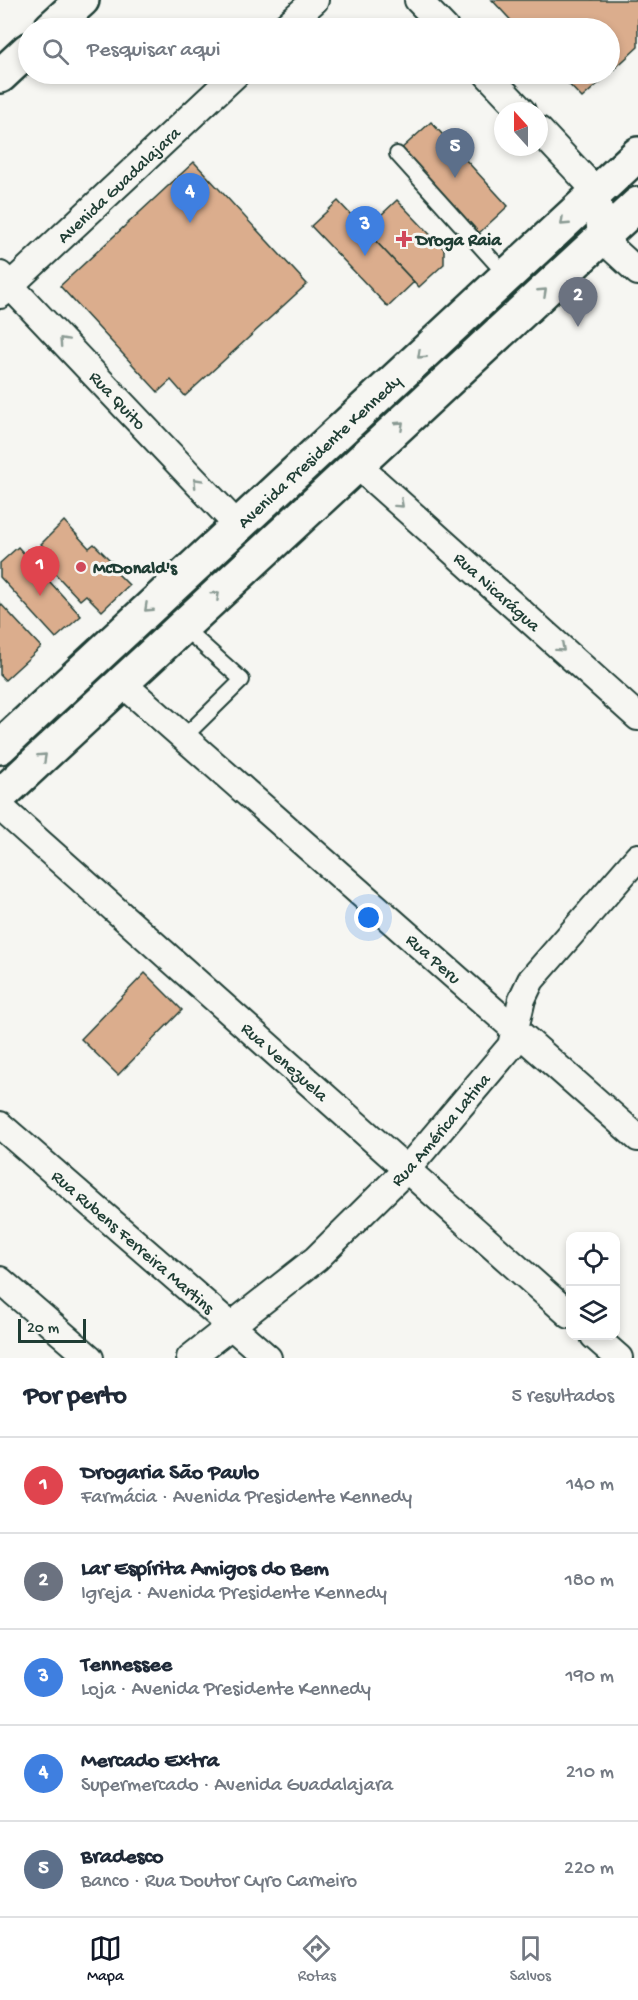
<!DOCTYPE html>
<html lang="pt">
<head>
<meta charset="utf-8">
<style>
  body { margin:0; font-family:"Gochi Hand",sans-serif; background:#f2f2f3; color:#1f2937 }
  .controls { position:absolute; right:18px; bottom:18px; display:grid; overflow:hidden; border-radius:12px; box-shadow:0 3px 9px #0003 }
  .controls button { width:54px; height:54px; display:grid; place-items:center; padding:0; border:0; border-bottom:2px solid #e0e1e3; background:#fff; color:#1f2937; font:30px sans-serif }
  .compass { position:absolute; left:494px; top:102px; width:54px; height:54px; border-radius:50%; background:#fff; box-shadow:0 3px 9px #0003; rotate:339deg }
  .scale { position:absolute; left:18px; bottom:15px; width:68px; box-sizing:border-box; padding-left:6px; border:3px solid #1f3d34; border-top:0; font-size:16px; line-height:21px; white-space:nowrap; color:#1f3d34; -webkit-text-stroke:4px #f6f6f2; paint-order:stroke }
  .you { position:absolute; left:369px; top:918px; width:21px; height:21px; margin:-15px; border:4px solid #fff; border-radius:50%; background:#1a73e8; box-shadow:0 0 0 9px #1a73e833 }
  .badge { display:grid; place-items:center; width:39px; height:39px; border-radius:50%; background:#111827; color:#fff; font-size:20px; font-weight:700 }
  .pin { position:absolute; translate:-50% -50px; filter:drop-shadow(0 2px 3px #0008) }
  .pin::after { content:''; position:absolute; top:32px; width:21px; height:18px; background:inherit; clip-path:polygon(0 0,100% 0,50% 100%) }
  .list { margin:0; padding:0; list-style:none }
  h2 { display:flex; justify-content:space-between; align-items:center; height:78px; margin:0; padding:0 24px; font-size:26px }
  h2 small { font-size:20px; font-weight:400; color:#747a83 }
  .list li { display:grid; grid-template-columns:39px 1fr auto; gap:18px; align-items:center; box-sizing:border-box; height:96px; padding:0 24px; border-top:2px solid #e0e1e3 }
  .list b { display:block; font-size:22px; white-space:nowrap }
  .list p { margin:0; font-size:20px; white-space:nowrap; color:#747a83 }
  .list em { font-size:20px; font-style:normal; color:#747a83 }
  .icon { flex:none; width:33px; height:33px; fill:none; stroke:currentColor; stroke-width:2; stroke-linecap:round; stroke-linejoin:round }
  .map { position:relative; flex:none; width:638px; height:1358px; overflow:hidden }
  .search { position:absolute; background:#fff; box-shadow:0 3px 9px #0003; left:18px; right:18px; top:18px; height:66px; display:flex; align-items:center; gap:15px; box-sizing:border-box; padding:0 21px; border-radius:33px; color:#747a83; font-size:22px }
  .sheet { height:558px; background:#fff }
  nav { display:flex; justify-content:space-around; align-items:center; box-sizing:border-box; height:84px; border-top:2px solid #e0e1e3; background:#fff; font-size:16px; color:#747a83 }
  nav a { display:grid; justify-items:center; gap:3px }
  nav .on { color:#111827 }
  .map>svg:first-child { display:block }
  .building { fill:#dbad8d; stroke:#1f3d34; stroke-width:1.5 }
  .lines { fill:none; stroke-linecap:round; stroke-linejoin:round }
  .lane-casing { stroke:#1f3d34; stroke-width:18 }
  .street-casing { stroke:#1f3d34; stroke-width:30 }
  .secondary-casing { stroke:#1f3d34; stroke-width:38 }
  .lane { stroke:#f6f6f2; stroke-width:14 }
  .street { stroke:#f6f6f2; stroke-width:26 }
  .secondary { stroke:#f6f6f2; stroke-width:33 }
  .oneway { stroke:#8a9a93 }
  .poi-dot { fill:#d1495b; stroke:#f6f6f2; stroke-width:2 }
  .labels { text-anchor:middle; stroke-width:6; stroke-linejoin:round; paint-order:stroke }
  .street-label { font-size:18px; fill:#1f3d34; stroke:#f6f6f2 }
  .poi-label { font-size:18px; font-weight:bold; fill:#1f3d34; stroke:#f6f6f2; text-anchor:start }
</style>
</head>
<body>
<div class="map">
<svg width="638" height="1358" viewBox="0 0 638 1358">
  <rect width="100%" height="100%" fill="#f6f6f2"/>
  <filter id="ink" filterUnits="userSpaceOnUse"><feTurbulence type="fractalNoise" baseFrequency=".0167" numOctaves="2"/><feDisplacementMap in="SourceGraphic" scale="12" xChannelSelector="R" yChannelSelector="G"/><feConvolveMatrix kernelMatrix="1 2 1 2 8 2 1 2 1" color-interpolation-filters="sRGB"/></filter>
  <g filter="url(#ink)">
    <g class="building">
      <path d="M492,0H638V47L610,73V28H518Z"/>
      <path d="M559,74H609L582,98Z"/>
      <path d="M431,122L508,206L479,233L401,149Z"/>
      <path d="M194,162L307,284L185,396L171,380L158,392L60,286Z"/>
      <path d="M397,200L444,249V264L419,287L365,230Z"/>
      <path d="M338,201L414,282L388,307L311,226Z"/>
      <path d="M64,521L89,548L94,544L115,565L112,568L129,585L102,611L86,595L80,600L45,563L52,556L41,544Z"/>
      <path d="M18,547L81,616L56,638L0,577V563Z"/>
      <path d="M0,603L41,647L5,680L0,675Z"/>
      <path d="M145,973L182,1010L118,1075L81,1039Z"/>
    </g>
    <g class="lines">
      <defs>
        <g id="lane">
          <path d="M397,154L507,276"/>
          <path d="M183,627L242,680L184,737"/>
        </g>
        <g id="street">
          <path d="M418,0L445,28"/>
          <path d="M284,28L315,0"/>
          <path d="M487,74L522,111"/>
          <path d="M539,130L597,192L601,238L638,272"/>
          <path id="s1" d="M0,275L237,525"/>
          <path id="s2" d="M0,295L236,74"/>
          <path id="s3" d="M357,465L638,717"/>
          <path id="s4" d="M122,683L638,1138"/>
          <path id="s5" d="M0,807L570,1315"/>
          <path id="s6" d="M0,1125L268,1358"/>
          <path d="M0,1280L90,1358"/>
          <path d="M594,1336L619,1358"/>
          <path id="s7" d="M190,1358L316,1259L407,1169L511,1046L522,999L531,980L638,857"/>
        </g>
        <g id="secondary">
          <path d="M51,28L82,0"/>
          <path d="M0,76L28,50"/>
          <path id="s8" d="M0,747L638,154"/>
          <path d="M0,796L638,204"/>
        </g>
      </defs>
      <use href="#lane" class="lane-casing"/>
      <use href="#street" class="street-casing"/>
      <use href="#secondary" class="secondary-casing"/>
      <use href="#lane" class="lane"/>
      <use href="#street" class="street"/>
      <use href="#secondary" class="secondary"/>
    </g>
    <defs><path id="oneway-chevron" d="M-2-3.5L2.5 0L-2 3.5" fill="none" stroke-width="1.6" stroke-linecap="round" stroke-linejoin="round" transform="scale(1.5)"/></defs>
    <g class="oneway">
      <use href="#oneway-chevron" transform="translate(564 222) rotate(137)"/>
      <use href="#oneway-chevron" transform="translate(543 292) rotate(-43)"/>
      <use href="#oneway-chevron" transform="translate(63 341) rotate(-133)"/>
      <use href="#oneway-chevron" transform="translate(421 355) rotate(137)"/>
      <use href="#oneway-chevron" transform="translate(400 425) rotate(-43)"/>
      <use href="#oneway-chevron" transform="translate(197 482) rotate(-133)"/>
      <use href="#oneway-chevron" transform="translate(400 504) rotate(42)"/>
      <use href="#oneway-chevron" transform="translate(216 595) rotate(-43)"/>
      <use href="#oneway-chevron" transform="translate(148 608) rotate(137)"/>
      <use href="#oneway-chevron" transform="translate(561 648) rotate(42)"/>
      <use href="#oneway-chevron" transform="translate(43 757) rotate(-43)"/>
    </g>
  </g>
  <g class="poi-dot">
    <path d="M401 230h6v6h6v6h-6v6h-6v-6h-6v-6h6z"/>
    <circle cx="81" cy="567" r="6"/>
  </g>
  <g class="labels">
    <g class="street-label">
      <text dy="6" stroke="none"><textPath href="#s2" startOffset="162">Avenida Guadalajara</textPath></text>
      <text dy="6" stroke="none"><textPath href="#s1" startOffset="172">Rua Quito</textPath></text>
      <text dy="6" stroke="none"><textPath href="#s8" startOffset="435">Avenida Presidente Kennedy</textPath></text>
      <text dy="6" stroke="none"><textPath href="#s3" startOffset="189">Rua Nicarágua</textPath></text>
      <text dy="6" stroke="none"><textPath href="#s4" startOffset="416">Rua Peru</textPath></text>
      <text dy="6" stroke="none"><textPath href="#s5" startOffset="382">Rua Venezuela</textPath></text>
      <text dy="6" stroke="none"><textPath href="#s7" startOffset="340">Rua América Latina</textPath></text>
      <text dy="6" stroke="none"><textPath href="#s6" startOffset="177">Rua Rubens Ferreira Martins</textPath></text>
    </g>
    <g class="poi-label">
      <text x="416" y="245">Droga Raia</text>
      <text x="93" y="573">McDonald's</text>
    </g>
  </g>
</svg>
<div class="controls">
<button><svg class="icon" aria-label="locate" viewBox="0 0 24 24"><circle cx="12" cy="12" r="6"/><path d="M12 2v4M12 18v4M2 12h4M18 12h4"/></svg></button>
<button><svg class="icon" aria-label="layers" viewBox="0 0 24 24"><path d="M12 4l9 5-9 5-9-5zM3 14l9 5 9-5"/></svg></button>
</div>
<svg class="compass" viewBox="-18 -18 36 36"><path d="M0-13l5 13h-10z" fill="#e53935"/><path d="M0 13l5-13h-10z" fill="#747a83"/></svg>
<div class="scale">20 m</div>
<div class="you"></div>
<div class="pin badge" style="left:40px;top:596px;background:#e0444e">1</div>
<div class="pin badge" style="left:578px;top:327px;background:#6b7280">2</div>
<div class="pin badge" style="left:365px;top:256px;background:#3f7fe0">3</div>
<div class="pin badge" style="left:190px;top:223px;background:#3f7fe0">4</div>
<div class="pin badge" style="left:455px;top:178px;background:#5c6f8a">5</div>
<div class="search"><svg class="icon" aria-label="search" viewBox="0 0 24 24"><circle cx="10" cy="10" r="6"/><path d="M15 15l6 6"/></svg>Pesquisar aqui</div>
</div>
<section class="sheet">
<h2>Por perto<small>5 resultados</small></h2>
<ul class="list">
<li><span class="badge" style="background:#e0444e">1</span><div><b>Drogaria São Paulo</b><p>Farmácia · Avenida Presidente Kennedy</p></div><em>140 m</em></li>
<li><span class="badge" style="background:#6b7280">2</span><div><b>Lar Espírita Amigos do Bem</b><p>Igreja · Avenida Presidente Kennedy</p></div><em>180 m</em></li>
<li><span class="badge" style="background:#3f7fe0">3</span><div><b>Tennessee</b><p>Loja · Avenida Presidente Kennedy</p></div><em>190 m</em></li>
<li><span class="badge" style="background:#3f7fe0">4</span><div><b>Mercado Extra</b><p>Supermercado · Avenida Guadalajara</p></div><em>210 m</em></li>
<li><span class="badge" style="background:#5c6f8a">5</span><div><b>Bradesco</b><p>Banco · Rua Doutor Cyro Carneiro</p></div><em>220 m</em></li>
</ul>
</section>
<nav>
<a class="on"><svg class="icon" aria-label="map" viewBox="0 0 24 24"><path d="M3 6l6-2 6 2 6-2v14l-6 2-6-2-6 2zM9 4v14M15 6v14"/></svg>Mapa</a>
<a><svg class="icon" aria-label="directions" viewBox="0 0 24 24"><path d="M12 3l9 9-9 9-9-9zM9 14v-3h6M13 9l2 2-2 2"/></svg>Rotas</a>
<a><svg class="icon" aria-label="saved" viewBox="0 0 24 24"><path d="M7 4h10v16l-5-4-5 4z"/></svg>Salvos</a>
</nav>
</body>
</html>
